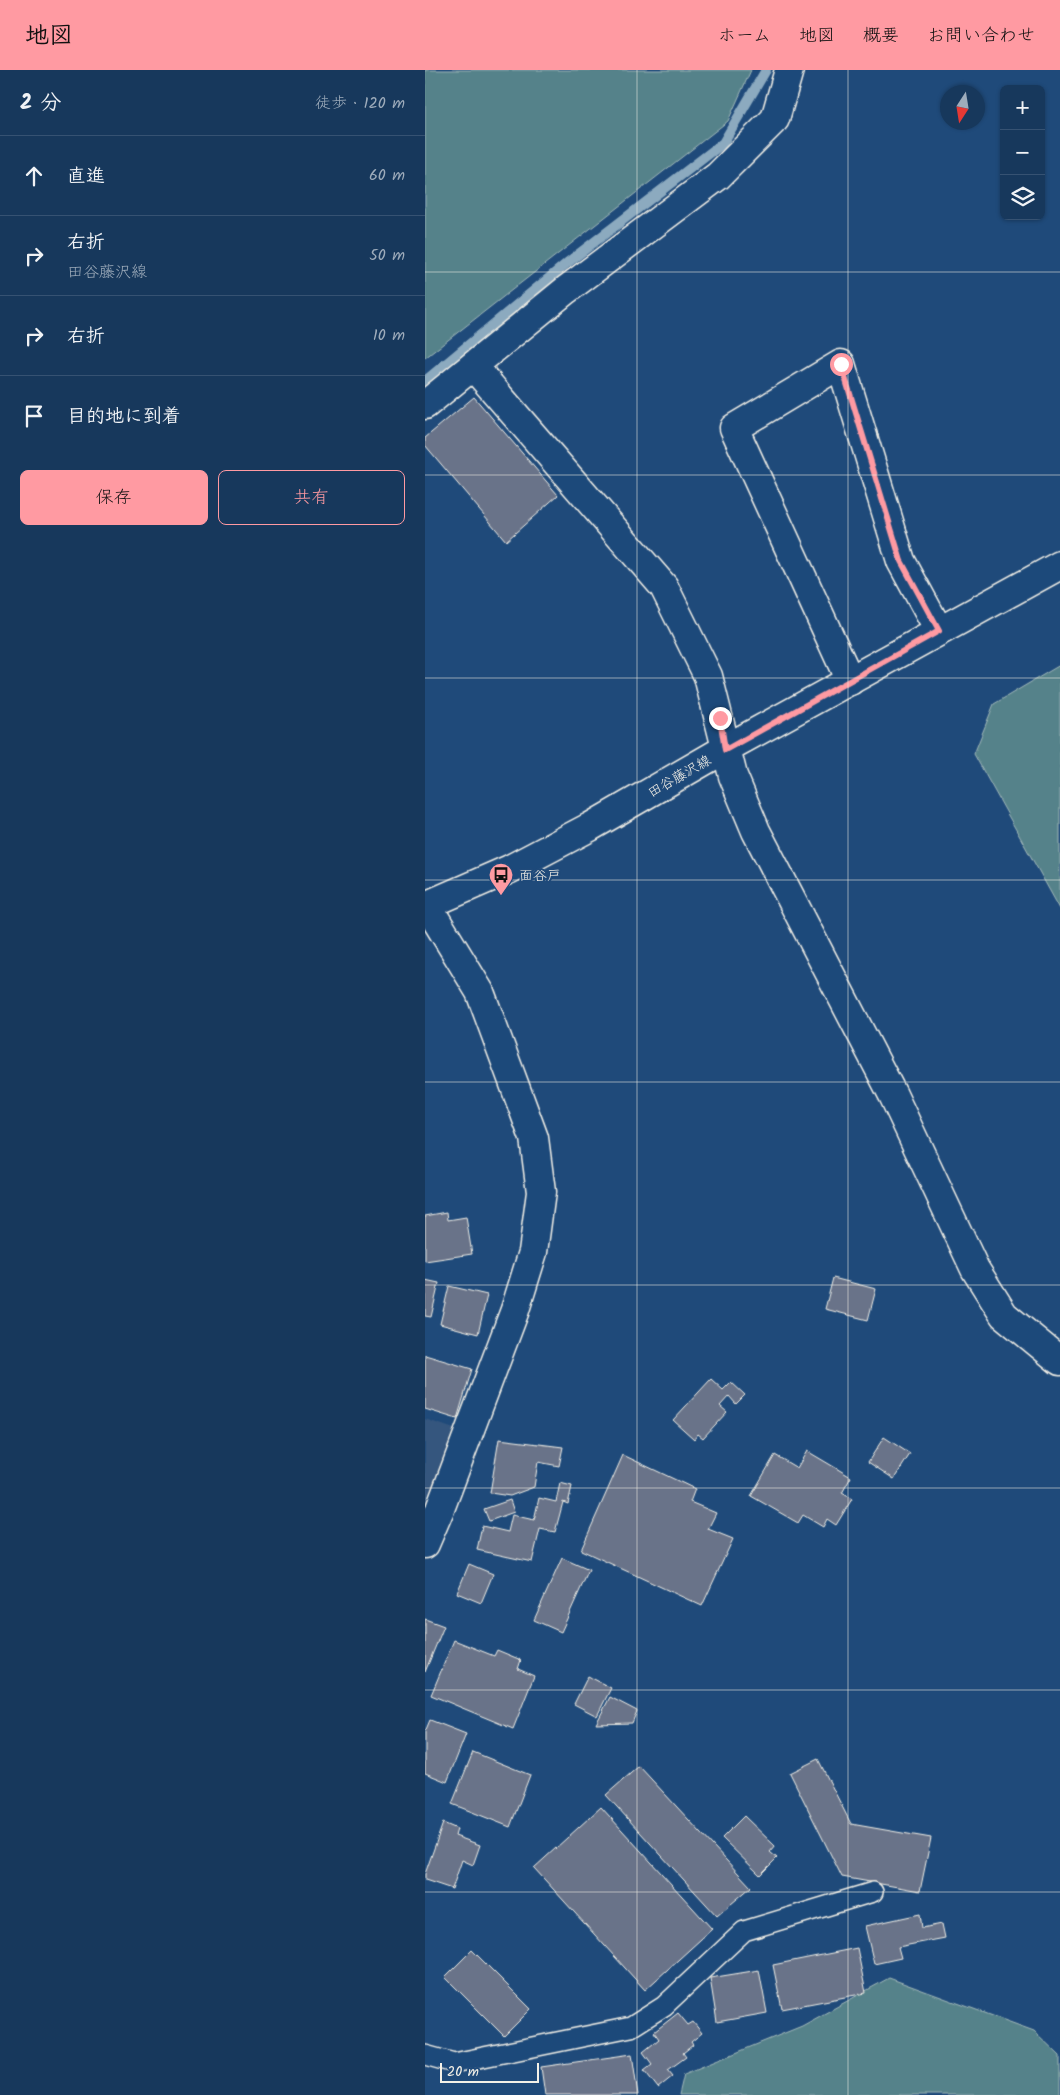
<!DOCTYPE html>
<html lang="ja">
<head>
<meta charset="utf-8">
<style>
  body { margin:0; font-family:Kalam,"Klee One",sans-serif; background:#203f62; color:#f1f3f6 }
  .controls { position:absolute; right:15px; top:15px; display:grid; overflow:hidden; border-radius:8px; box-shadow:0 1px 4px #0004 }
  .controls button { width:45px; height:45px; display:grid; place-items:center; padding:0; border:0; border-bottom:1px solid #365272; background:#17385c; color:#f1f3f6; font:25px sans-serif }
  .compass { position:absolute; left:515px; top:15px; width:45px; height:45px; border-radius:50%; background:#17385c; box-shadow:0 1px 4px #0004; rotate:192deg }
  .scale { position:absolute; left:15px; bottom:12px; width:99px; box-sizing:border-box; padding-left:5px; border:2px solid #f4f1e8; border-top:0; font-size:14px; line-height:18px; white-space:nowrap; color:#f4f1e8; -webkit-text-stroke:4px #1f4a7a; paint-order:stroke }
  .stop { position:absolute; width:15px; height:15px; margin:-11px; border:4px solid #ff9aa2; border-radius:50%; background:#fff }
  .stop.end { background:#ff9aa2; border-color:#fff; box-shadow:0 1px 5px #0008 }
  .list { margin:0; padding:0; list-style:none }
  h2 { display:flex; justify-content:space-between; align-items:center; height:65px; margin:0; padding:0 20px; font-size:21px }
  h2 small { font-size:16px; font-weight:400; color:#9eacbb }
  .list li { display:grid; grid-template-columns:32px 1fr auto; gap:15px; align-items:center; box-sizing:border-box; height:80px; padding:0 20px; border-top:1px solid #365272 }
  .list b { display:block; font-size:19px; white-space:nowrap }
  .list p { margin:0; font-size:16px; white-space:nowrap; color:#9eacbb }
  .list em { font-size:16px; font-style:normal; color:#9eacbb }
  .actions { display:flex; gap:10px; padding:15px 20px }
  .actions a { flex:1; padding:11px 0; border:1px solid #ff9aa2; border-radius:8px; text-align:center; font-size:18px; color:#ff9aa2 }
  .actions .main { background:#ff9aa2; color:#111 }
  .icon { flex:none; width:28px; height:28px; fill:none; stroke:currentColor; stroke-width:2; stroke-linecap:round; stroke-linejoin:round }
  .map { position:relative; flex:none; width:635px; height:2025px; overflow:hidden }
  header { display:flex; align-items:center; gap:30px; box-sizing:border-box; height:70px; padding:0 25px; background:#ff9aa2; color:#111 }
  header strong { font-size:24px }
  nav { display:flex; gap:28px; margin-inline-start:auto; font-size:18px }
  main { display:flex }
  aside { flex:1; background:#17385c }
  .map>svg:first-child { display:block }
  .built { fill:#35567e }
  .green { fill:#55828a; stroke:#a4bab9 }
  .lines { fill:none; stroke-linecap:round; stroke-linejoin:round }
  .stream { stroke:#8caabf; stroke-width:10 }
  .building { fill:#697389; stroke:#f4f1e8 }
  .lane-casing { stroke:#f4f1e8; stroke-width:22 }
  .street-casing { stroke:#f4f1e8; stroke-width:31 }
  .secondary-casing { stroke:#f4f1e8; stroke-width:31 }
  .lane { stroke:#1f4a7a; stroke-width:19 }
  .street { stroke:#1f4a7a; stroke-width:28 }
  .secondary { stroke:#1f4a7a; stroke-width:28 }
  .route { stroke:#ff9aa2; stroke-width:6 }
  .grid { fill:none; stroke:#f4f1e8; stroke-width:1; stroke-opacity:0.55 }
  .labels { text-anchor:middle; stroke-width:4; stroke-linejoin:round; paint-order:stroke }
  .street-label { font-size:14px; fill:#f4f1e8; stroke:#1f4a7a }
  .poi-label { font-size:14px; fill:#f4f1e8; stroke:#1f4a7a; text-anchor:start }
</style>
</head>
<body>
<header>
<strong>地図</strong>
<nav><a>ホーム</a><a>地図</a><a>概要</a><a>お問い合わせ</a></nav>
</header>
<main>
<aside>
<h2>2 分<small>徒歩 · 120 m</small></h2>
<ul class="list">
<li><svg class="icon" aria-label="ahead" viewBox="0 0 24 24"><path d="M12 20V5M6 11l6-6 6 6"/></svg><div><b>直進</b></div><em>60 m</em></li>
<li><svg class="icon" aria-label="right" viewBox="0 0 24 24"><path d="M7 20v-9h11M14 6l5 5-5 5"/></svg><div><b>右折</b><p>田谷藤沢線</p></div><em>50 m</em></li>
<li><svg class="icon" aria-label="right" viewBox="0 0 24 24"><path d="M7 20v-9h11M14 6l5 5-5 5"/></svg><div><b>右折</b></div><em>10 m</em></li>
<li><svg class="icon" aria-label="arrive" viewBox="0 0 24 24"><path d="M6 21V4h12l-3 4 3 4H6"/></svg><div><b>目的地に到着</b></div></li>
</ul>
<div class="actions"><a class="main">保存</a><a>共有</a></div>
</aside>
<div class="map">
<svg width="635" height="2025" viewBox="0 0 635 2025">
  <rect width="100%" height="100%" fill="#1f4a7a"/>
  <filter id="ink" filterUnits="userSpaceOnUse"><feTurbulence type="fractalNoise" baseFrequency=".02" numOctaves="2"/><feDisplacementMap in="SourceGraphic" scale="10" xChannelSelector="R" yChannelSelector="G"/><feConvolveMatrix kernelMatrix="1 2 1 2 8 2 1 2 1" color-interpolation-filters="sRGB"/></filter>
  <g filter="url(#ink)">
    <path class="built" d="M0,1349L32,1360L0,1434Z"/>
    <g class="green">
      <path d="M0,0H326L303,51L0,288Z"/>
      <path d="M635,595V839L549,684L569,634Z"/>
      <path d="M464,1908L609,1961L635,1986V2025H254L259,2004L377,1956Z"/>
    </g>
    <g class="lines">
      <path class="stream" d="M0,311L142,193L298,73L341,0"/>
    </g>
    <g class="building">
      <path d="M49,327L133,425L81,471L0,375V368Z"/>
      <path d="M22,1142L23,1150L41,1147L47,1184L0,1191V1146Z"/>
      <path d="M408,1208L451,1219L443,1250L400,1239Z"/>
      <path d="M0,1210L14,1213L6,1247L0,1246Z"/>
      <path d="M24,1216L62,1225L53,1264L15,1254Z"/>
      <path d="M0,1285L47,1299L32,1349L0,1339Z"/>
      <path d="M286,1309L298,1320L306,1312L320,1325L311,1334L304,1326L295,1336L302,1342L278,1368L273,1364L269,1369L248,1350Z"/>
      <path d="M459,1367L485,1384L469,1409L443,1392Z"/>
      <path d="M74,1369L138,1377L134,1396L113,1392L109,1417L85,1426L65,1423Z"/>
      <path d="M382,1381L426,1407L417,1423L427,1429L411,1455L402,1449L398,1457L378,1445L373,1453L326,1426L350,1385L372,1398Z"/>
      <path d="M198,1385L270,1419L265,1432L291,1443L283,1459L308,1469L277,1536L156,1480Z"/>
      <path d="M135,1413L147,1416L143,1434L138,1432L130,1462L115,1459L107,1492L52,1480L57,1456L83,1462L87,1445L109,1450L114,1428L131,1432Z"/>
      <path d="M85,1430L89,1442L64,1451L59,1439Z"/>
      <path d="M137,1488L164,1500L136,1562L109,1550Z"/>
      <path d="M44,1494L68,1504L56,1533L32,1523Z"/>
      <path d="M0,1549L19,1556L0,1602Z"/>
      <path d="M29,1570L69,1586L72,1580L96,1590L93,1599L109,1606L88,1659L6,1625Z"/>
      <path d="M163,1606L186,1618L172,1646L149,1634Z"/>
      <path d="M185,1627L212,1641L207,1653L171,1654Z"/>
      <path d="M5,1650L41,1664L22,1712L0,1703V1662Z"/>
      <path d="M48,1682L105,1705L85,1757L27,1734Z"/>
      <path d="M393,1689L426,1754L506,1768L495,1821L417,1807L365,1703Z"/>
      <path d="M214,1696L326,1817L292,1846L181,1725Z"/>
      <path d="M176,1737L287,1859L220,1920L109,1798Z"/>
      <path d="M319,1746L350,1776L345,1782L352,1788L335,1805L297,1768Z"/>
      <path d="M18,1753L32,1759L30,1766L55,1775L48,1795L37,1790L27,1819L0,1810V1804Z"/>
      <path d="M495,1844L497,1858L517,1854L520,1868L473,1877L476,1888L449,1894L440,1856Z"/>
      <path d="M432,1878L441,1923L357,1939L348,1895Z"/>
      <path d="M47,1880L106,1939L79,1966L20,1907Z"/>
      <path d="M334,1900L342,1943L292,1952L285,1908Z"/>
      <path d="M253,1943L263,1955L268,1952L277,1963L266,1972L268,1975L258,1983L261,1987L243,2000L248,2006L233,2018L219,2000L227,1994L218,1982L234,1969L229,1962Z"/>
      <path d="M207,1984L213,2025H120L116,1997Z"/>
    </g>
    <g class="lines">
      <defs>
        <path id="lane" d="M0,1985L29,1993L206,1957L239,1936L319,1861L448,1822"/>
        <g id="street">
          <path d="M48,296L239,517L283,606L308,706L331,761L468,1025L550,1199L579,1245L635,1291"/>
          <path d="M0,335L141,220L293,106L350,49L364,0"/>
          <path d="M425,611L309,358L416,294L476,491L514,561"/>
          <path d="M0,1474L15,1439L90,1240L108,1182L116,1122L109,1068L55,922L2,835"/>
        </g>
        <path id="secondary" d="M0,836L85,799L165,757L300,679L635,495"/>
      </defs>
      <use href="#lane" class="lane-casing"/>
      <use href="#street" class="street-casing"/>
      <use href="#secondary" class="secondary-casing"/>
      <use href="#lane" class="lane"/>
      <use href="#street" class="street"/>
      <use href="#secondary" class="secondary"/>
    </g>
  </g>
  <g class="lines" filter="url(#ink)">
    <path class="route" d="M295,648L300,680L514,561L476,491L416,294"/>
  </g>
  <path class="grid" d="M212,0V2025M423,0V2025M0,202H635M0,405H635M0,608H635M0,810H635M0,1012H635M0,1215H635M0,1418H635M0,1620H635M0,1822H635"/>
  <defs>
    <symbol id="bus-pin" viewBox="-11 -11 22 30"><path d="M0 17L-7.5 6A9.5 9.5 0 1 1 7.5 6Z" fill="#ff9aa2" stroke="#1f4a7a"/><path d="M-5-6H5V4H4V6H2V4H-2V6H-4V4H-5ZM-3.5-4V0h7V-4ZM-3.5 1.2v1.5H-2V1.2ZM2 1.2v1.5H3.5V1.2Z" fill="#111"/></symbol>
  </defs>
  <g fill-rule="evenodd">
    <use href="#bus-pin" x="62" y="791" width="28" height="38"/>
  </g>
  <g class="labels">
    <g class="street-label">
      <text transform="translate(254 706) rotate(-30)" y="5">田谷藤沢線</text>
    </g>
    <g class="poi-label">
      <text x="94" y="810">面谷戸</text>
    </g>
  </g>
</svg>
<div class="controls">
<button>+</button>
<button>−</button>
<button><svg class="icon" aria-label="layers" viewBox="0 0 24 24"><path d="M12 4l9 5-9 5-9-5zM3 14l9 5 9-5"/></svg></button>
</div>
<svg class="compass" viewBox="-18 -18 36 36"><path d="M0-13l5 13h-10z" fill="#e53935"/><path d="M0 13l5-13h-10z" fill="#9eacbb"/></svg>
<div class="scale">20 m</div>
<div class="stop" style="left:416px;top:294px"></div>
<div class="stop end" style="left:295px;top:648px"></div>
</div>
</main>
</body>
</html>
